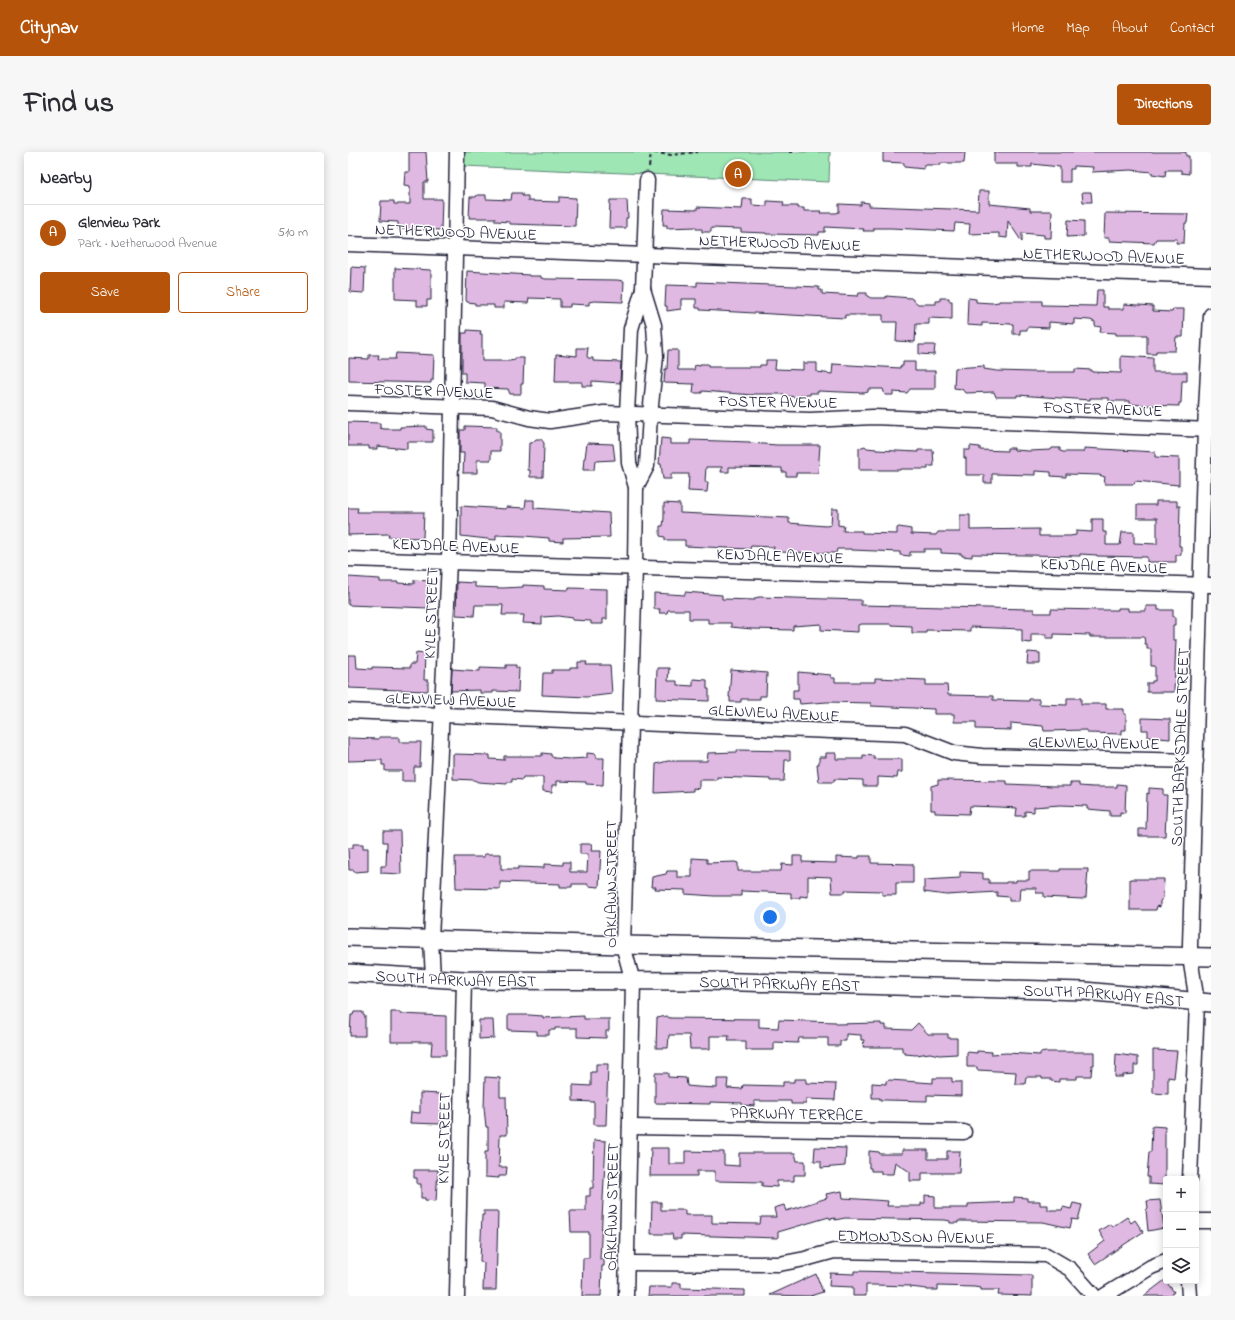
<!DOCTYPE html>
<html lang="en">
<head>
<meta charset="utf-8">
<style>
  body { margin:0; font-family:"Indie Flower",sans-serif; background:#f7f7f7; color:#2b2b33 }
  .controls { position:absolute; right:12px; bottom:12px; display:grid; overflow:hidden; border-radius:4px; box-shadow:0 2px 10px #0003 }
  .controls button { width:36px; height:36px; display:grid; place-items:center; padding:0; border:0; border-bottom:1px solid #e1e1e2; background:#fff; color:#2b2b33; font:20px sans-serif }
  .you { position:absolute; left:422px; top:765px; width:14px; height:14px; margin:-10px; border:3px solid #fff; border-radius:50%; background:#1a73e8; box-shadow:0 0 0 6px #1a73e833 }
  .badge { display:grid; place-items:center; width:26px; height:26px; border-radius:50%; background:#b45309; color:#fff; font-size:13px; font-weight:700 }
  .pin { position:absolute; translate:-50% -50%; border:2px solid #fff; box-shadow:0 1px 4px #0006 }
  .list { margin:0; padding:0; list-style:none }
  h2 { display:flex; justify-content:space-between; align-items:center; height:52px; margin:0; padding:0 16px; font-size:17px }
  h2 small { font-size:13px; font-weight:400; color:#7c7c81 }
  .list li { display:grid; grid-template-columns:26px 1fr auto; gap:12px; align-items:center; box-sizing:border-box; height:56px; padding:0 16px; border-top:1px solid #e1e1e2 }
  .list b { display:block; font-size:15px; white-space:nowrap }
  .list p { margin:0; font-size:13px; white-space:nowrap; color:#7c7c81 }
  .list em { font-size:13px; font-style:normal; color:#7c7c81 }
  .actions { display:flex; gap:8px; padding:12px 16px }
  .actions a { flex:1; padding:9px 0; border:1px solid #b45309; border-radius:4px; text-align:center; font-size:14px; color:#b45309 }
  .actions .main { background:#b45309; color:#fff }
  .icon { flex:none; width:22px; height:22px; fill:none; stroke:currentColor; stroke-width:2; stroke-linecap:round; stroke-linejoin:round }
  .map { position:relative; flex:none; width:863px; height:1144px; overflow:hidden; border-radius:4px }
  header { display:flex; align-items:center; gap:24px; box-sizing:border-box; height:56px; padding:0 20px; background:#b45309; color:#fff }
  header strong { font-size:19px }
  nav { display:flex; gap:22px; margin-inline-start:auto; font-size:14px }
  .intro { display:flex; align-items:center; justify-content:space-between; box-sizing:border-box; height:96px; padding:0 24px }
  h1 { margin:0; font-size:28px }
  .button { padding:10px 18px; border-radius:4px; background:#b45309; color:#fff; font-size:14px; font-weight:700 }
  main { display:flex; gap:24px; padding:0 24px }
  aside { flex:1; background:#fff; border-radius:4px; box-shadow:0 2px 10px #0003 }
  .map>svg:first-child { display:block }
  .green { fill:#9ee6b4; stroke:#608478 }
  .building { fill:#dfb9e2; stroke:#22223b }
  .lines { fill:none; stroke-linecap:round; stroke-linejoin:round }
  .minor-casing { stroke:#22223b; stroke-width:17 }
  .major-casing { stroke:#22223b; stroke-width:20 }
  .path { stroke:#22223b; stroke-width:2; stroke-dasharray:4 3; stroke-linecap:butt }
  .minor { stroke:#fff; stroke-width:14 }
  .major { stroke:#fff; stroke-width:17 }
  .labels { text-anchor:middle; stroke-width:3; stroke-linejoin:round; paint-order:stroke }
  .street-label { font-size:16px; fill:#22223b; stroke:#fff }
</style>
</head>
<body>
<header>
<strong>Citynav</strong>
<nav><a>Home</a><a>Map</a><a>About</a><a>Contact</a></nav>
</header>
<div class="intro"><h1>Find us</h1><a class="button">Directions</a></div>
<main>
<aside>
<h2>Nearby<small></small></h2>
<ul class="list">
<li><span class="badge">A</span><div><b>Glenview Park</b><p>Park · Netherwood Avenue</p></div><em>510 m</em></li>
</ul>
<div class="actions"><a class="main">Save</a><a>Share</a></div>
</aside>
<div class="map">
<svg width="863" height="1144" viewBox="0 0 863 1144">
  <rect width="100%" height="100%" fill="#fff"/>
  <filter id="ink" filterUnits="userSpaceOnUse"><feTurbulence type="fractalNoise" baseFrequency=".025" numOctaves="2"/><feDisplacementMap in="SourceGraphic" scale="8" xChannelSelector="R" yChannelSelector="G"/><feConvolveMatrix kernelMatrix="1 2 1 2 8 2 1 2 1" color-interpolation-filters="sRGB"/></filter>
  <g filter="url(#ink)">
    <path class="green" d="M116,0H482L481,30L115,14Z"/>
    <g class="building">
      <path d="M61,0H78L80,30H76V47H94L93,78L50,77V70L32,69L33,49H46V52H62V34L56,33L57,20H61Z"/>
      <path d="M535,0H617L616,11H593V13H576V17L556,15V11L535,10Z"/>
      <path d="M646,0H838V4H841V22L833,21V18H818L817,24L804,22V20L783,18L744,20L745,15L726,14V17H722V30H712V15L684,12V15H670V12H646Z"/>
      <path d="M631,39H641V52L682,56V59H704L703,86H696V83L674,81V90L660,69L659,86L651,85V81L621,82L622,72L607,71L606,79L543,76H526V79H515L516,77L477,75V80H471V83L418,82V81L393,80V77L363,76V80H354V77H348V75L319,76V73H315L316,57L349,58V55L394,57L395,47H404V53L419,54V49L436,50L435,54H450V56H456V59H473L472,61H488L491,60V52L513,53V50L521,51V54L630,58Z"/>
      <path d="M734,40H743L744,50H735Z"/>
      <path d="M164,41H174V44H180V49L211,50V45L228,46L227,74L162,72V70L147,69V66H121L122,45H128L129,43H138V47L163,48Z"/>
      <path d="M262,48H279L280,66H278V76H261Z"/>
      <path d="M757,61L840,62L839,71H837L836,91H828L829,87H808L806,91L761,89V86H756Z"/>
      <path d="M720,68L736,69V84L719,85Z"/>
      <path d="M3,115L17,116L16,141L2,140Z"/>
      <path d="M47,116L83,118V148H79V154H69V148L47,147Z"/>
      <path d="M119,119L181,123V124H193V126L198,127L269,128L276,129L275,150L246,149L241,150V153L222,152V155H212V147L181,146L180,151L156,150V156H146V153H127V151L119,150L118,148Z"/>
      <path d="M349,130L471,135V138H474V142L510,144L511,141H519V144L523,146H538V144L563,146L570,152H588V149H592V146H601V149H604V167L581,166V172H568L567,190L548,189L549,170H535V163H497V166L352,158V156H348V147H333V157L319,159V154H317L318,133L349,134Z"/>
      <path d="M749,138H755V155H760V157H776V152L805,154V159L824,160L825,157H836L835,185H828L827,199H808V202H799V183H768V181L752,180L753,175L747,174V170L742,168L726,167V172L701,170V176L679,175V178H672V182H665V172L634,171V174L619,173L620,146L628,147V150L644,151L651,150V149H694V153L748,154Z"/>
      <path d="M119,178L133,179L132,182H134V209H161L167,208V206H176L175,232H173V242H162L160,237L137,236V231L117,230V221H114V181H119Z"/>
      <path d="M571,193H587L586,203L571,202Z"/>
      <path d="M229,196H240L239,204L240,206H245V209L273,210L272,231L244,229V234H234V230H207L208,202L229,204Z"/>
      <path d="M320,198H330V218H346L347,213L352,214V212H360V215H412V213H418V208H428L427,217L455,218V211H469V220L484,222L485,212L552,216V214H555V210H567V219H587V237H562L559,241L545,240V243H537L535,237H520V240L516,241L470,239V241H462V243H452V245L436,244V242H405V243L354,239V241H345L346,232L316,231L317,217H319Z"/>
      <path d="M48,201L86,203L85,228H83V231L1,229V206L21,207V203H31L30,207H47Z"/>
      <path d="M773,204L805,206V220H839V229H834L833,251H831V254L794,253L782,252V249H761V246H742V248L669,243V245H648L646,240L617,241L614,237L606,236L607,216L636,214V217L649,219L684,220H727V217L744,218V220L773,221Z"/>
      <path d="M0,270L32,271V276L36,277H52V275L78,274V277L85,278V290H59V297L29,294V297H21V294H0Z"/>
      <path d="M117,274L149,275V279H152V299H143V308H129V321H115L116,301H112V278H117Z"/>
      <path d="M313,286L322,287V292H342V288L402,290V291L429,293H472L470,321H448V324H438V320H434V316L381,315V320H373L374,315H358L357,330H360L359,340L340,339L341,322H323V327H315L313,312H311Z"/>
      <path d="M188,287H193L196,291L195,325H182V318H180L181,291H184Z"/>
      <path d="M239,291L265,292L267,308L247,309L246,318H235L236,306H237Z"/>
      <path d="M517,294L519,296L528,297V298L570,300V298H585L586,314H580V317H552V318H511V296Z"/>
      <path d="M622,294L632,295V298L659,299V296H666V298L681,299L703,298L704,296H712V299L715,300H736V296L807,300V305L831,306V333L787,329L786,332H756L757,325L751,323L718,322V325L703,324V320L687,319V323L644,322V331H636V323H618V306H616V298H622Z"/>
      <path d="M178,348H186V356L261,361L262,385L215,386V390L201,389V386L176,384L148,383V388L113,384V354L158,357V355L177,356Z"/>
      <path d="M808,349H829V354H832L831,394H833V403H828V410H799V405L749,404V403L732,402V404L624,402V405L614,404V402L593,401V397H576V400H562V404L552,403V400L504,398V397H489L488,401L425,400L426,395L403,394L402,397L337,394V388H317V385L312,384V374H315L316,366V351L332,352V361L441,366V371L478,374L483,373L484,357H490V373L496,374L495,379H514V381L549,382V376L551,375L563,377V382L588,383L590,380H612V363H622V378L691,377V384H722L728,383V379L744,380V367H755V380H758V393H772L774,380H786V391L809,392V366H789V353H808Z"/>
      <path d="M0,356H10L9,360H76L75,386L40,385L41,382L0,383Z"/>
      <path d="M0,425L32,427V430H50V431L66,432V428L81,429V456L0,453Z"/>
      <path d="M109,430L127,431V435L155,436L175,435V433L196,434V437L221,438V436L259,437V467H255V472H243V469L224,468V466L210,464L194,465V472L175,471L176,463H154L155,453H127L126,464L108,463Z"/>
      <path d="M337,440L374,443V447L407,448V446L411,445L513,448V453L681,457H686V460L688,461H703V457L753,458H770V456H780V459H798V454H810V458H825V465H827V473H825V488H828L826,540H799V531H804V529H807V514H803V497H799V492H797L796,485H742V483L706,482V486H698V482H683V491L674,490V477L622,475V479L578,478V481H564V474L543,473V472H514L510,473V480L473,478V472L445,474V478L404,477L383,475V471H360V467H341V458H320L319,461H311L312,457H306V441L337,443Z"/>
      <path d="M680,500L692,501V512H679Z"/>
      <path d="M68,501L77,502L76,528H80V539L0,536V503H8L9,516L24,517V515L62,516V512H67Z"/>
      <path d="M230,510H239L238,513H262L264,542L239,545L194,543L195,521H204V518H222V516H230Z"/>
      <path d="M158,513H168V516H171L170,540L145,539V541H132V538L103,539L104,517L132,519V515L158,516Z"/>
      <path d="M309,516H321L320,529H329V533L345,534V527L359,528V537H361V549L308,547Z"/>
      <path d="M383,518L419,521L418,544H412V547H393V550H382V545H381Z"/>
      <path d="M450,520L483,523V526H487V530H527V526L578,528V533H599L600,543L645,544V548L681,549V547H691V552L719,553V546H733V552H758V557H776V562H778V578H774V582L739,581V578L696,579L695,574L663,571V578L628,577V570H606V562H586V557L523,554V551L479,550L452,552L451,547H445V538H450Z"/>
      <path d="M794,566L822,567V587L800,585V578H794Z"/>
      <path d="M31,585H51V590H73L72,615H66V629H54V619H37V613H34V608L0,609V586L31,587Z"/>
      <path d="M389,598L442,599V608H437L436,629H422V627L369,625V628H351V637L345,636V639L307,641L308,612L320,609H359L360,601L389,600Z"/>
      <path d="M194,601L203,602V604L206,606L222,607L239,606V601L248,602V606H256L255,633L238,632V630L209,629V633H204V640L195,639V625H175L174,628L164,627V630H159V632L130,630L126,628L105,627V602L142,603V607L156,608V604H194Z"/>
      <path d="M478,601H488V607H515V603L526,604V607H554V620H550L549,626L530,625V634H515V628L486,627V630H471L469,612H471V605H478Z"/>
      <path d="M590,628L659,629V632L706,634H722V631H731V634L745,635H769V632L778,633L777,661L772,660V664H762V659L739,657V654L712,653L686,655V660L677,659V664H668L669,656L651,655L622,654L621,662L587,661V658H583V634L590,632Z"/>
      <path d="M801,636L815,637V643H819L817,684H791V677H798L799,641L801,642Z"/>
      <path d="M35,679H52L53,722L33,721V714H38L39,690H35Z"/>
      <path d="M5,692H15V696H20V719L6,720V718H1L0,696H5Z"/>
      <path d="M232,692H244L243,699H253L251,735L240,734V732H224V735H212V732L152,730V737L108,736L107,705H136V702H153V717H170V715L196,716V712L215,713V710H222V720H239L240,702H232Z"/>
      <path d="M445,704H454V710L488,711V705L511,706V704H523V711L565,712V731H548V743H534V739L497,738V741H484L483,725L460,724V745L452,744V746H443V741L393,739V744H366L337,742V738L307,737L308,735H303L304,725L318,722L319,719H329V725H344V706L359,707V711L387,710L390,711V719H433L434,712L445,713Z"/>
      <path d="M712,717H740L738,745L734,747L696,745V741H688V736H672L671,749H661V745L649,744V740L598,743L576,740V728L612,726V720L635,721V727H641V731H658V730H668V728H681V719H712Z"/>
      <path d="M782,727H816L815,746L812,749V755L809,754L808,758H782Z"/>
      <path d="M6,860H15V863L17,864V884H2L3,863H5Z"/>
      <path d="M43,860H52V862L98,864V903H83L84,890H43Z"/>
      <path d="M160,863H181L195,864V866L236,864V867H261V879H258V886L229,885V876H207V878H201V883H189V879L160,878Z"/>
      <path d="M318,864L322,866L411,867V875L430,876L431,868L488,870V872L533,871V873H538V877L563,878L570,871L580,882H600V886H609V902L591,903L582,901L568,903L557,902V900H554V895H515L516,888H513V883L498,882V889H492V894H480V886H451L450,891L426,890V898H398V889H380L381,884H362V897H342L341,883H321L320,896H308L309,866Z"/>
      <path d="M131,868H145L146,886L131,887Z"/>
      <path d="M805,898L829,899L826,926L820,925V942L805,941Z"/>
      <path d="M629,899L644,900L643,902L659,901L692,903V901L698,900H746V913H744L743,924H729V927H711V930L703,929V927H694V925H678L677,932H667L668,920L629,918V915H619V900L629,901Z"/>
      <path d="M768,902L790,905V913H786V922L775,923V925H767Z"/>
      <path d="M248,912H260L258,973H246V950L225,949V933L243,934V920H248Z"/>
      <path d="M307,921H320V925L338,926L339,934L350,935L369,936V927H380L379,936L394,937L395,933L435,934V930H446V927H458V931L488,932L487,948L458,947V952H443V949H406V954L394,953V951L362,950V952L307,951Z"/>
      <path d="M137,925L152,926V945H158L159,983H152L151,1015H159L158,1024H151V1026L137,1025V1000H140V975H138L136,956Z"/>
      <path d="M585,926H604V930H613V944L579,943V949L538,948H532V946H524V931L538,932V929L542,928L585,931Z"/>
      <path d="M72,941L94,942L93,972L62,971L63,960L72,961Z"/>
      <path d="M804,974L817,975V1033L801,1032V1025H799L801,1000H803Z"/>
      <path d="M246,988L258,989L252,1107H256V1114H254L253,1144H234L235,1106H241V1080H223L222,1059H238V1044H242V1036H245Z"/>
      <path d="M467,995L498,996L497,1014L473,1016V1009H466Z"/>
      <path d="M303,996H321V1012H337V999L376,1000V1013L391,1014V1001H447L449,1009H457V1023H446V1029H429V1035L414,1034V1030L367,1029V1019H349V1024H302Z"/>
      <path d="M554,998H580V1007H599V999H612L611,1021H574V1029H562V1020L547,1010L545,1022H533V1019H523V1016H521V999L531,1000L532,1002H554Z"/>
      <path d="M66,1018H90L88,1049L77,1048V1046H73V1032H69V1026H66Z"/>
      <path d="M494,1039L495,1046L540,1049L539,1054H573V1051H577V1043L587,1044V1056H620V1052L666,1050V1045L679,1046V1049H692V1053H700V1058H714L715,1055L723,1057L725,1051L734,1053L730,1068L724,1067L722,1076L695,1070L610,1069V1071H602V1069L597,1068L497,1066L487,1068V1066L482,1067L481,1065L430,1080V1086L333,1083V1087H325L324,1082H303L304,1050H313V1058H337V1063H364V1071L412,1072L413,1065H428L426,1056L436,1053L438,1059L479,1046L478,1042Z"/>
      <path d="M812,1048L816,1076L800,1079L798,1058L800,1056L799,1049Z"/>
      <path d="M136,1059H150L148,1138H135L136,1111L132,1109L134,1063H136Z"/>
      <path d="M779,1065L783,1071L787,1068L795,1080L747,1112L740,1102L757,1089L751,1079L762,1072L764,1075Z"/>
      <path d="M506,1119L680,1123L684,1124V1144L650,1143L651,1138H633V1136L626,1135L590,1134V1138H579V1137L562,1135V1134L526,1133H518V1144H505V1135L481,1134L482,1121L506,1122Z"/>
      <path d="M468,1122L475,1140L462,1144L422,1143Z"/>
      <path d="M817,1128L826,1140L822,1144H796Z"/>
      <path d="M324,1131H333V1136H335L397,1138V1144H300L301,1135H324Z"/>
    </g>
    <g class="lines">
      <defs>
        <g id="minor">
          <path d="M0,92L863,124"/>
          <path d="M0,251L144,256L181,266L202,269L256,261L462,268L525,265L863,278"/>
          <path d="M288,335L299,314L302,263L308,204L306,173L295,137"/>
          <path d="M0,407L863,433"/>
          <path d="M0,559L557,582L606,601L634,604L848,609"/>
          <path d="M85,826L83,787L101,410L109,0"/>
          <path d="M282,975L616,980"/>
          <path d="M842,1027L849,850L842,805V793L857,277L863,163"/>
          <path d="M848,1069H863"/>
          <path d="M279,1111L431,1112L457,1107L486,1099L698,1103L722,1117L746,1144"/>
          <path d="M840,1129L841,1144"/>
          <path d="M109,1144L116,828"/>
          <path d="M278,1144L285,830L275,793L287,416L288,335L281,311L279,262L283,177L295,137L299,28"/>
          <path d="M756,1144L803,1115L818,1109"/>
        </g>
        <g id="major">
          <path d="M0,785L275,793L863,805"/>
          <path id="s1" d="M0,821L116,828L358,829L736,839L863,851"/>
        </g>
      </defs>
      <use href="#minor" class="minor-casing"/>
      <use href="#major" class="major-casing"/>
      <g class="path">
        <path d="M299,0L323,3L350,0"/>
        <path d="M441,0H445"/>
        <path d="M301,15L303,1"/>
      </g>
      <use href="#minor" class="minor"/>
      <use href="#major" class="major"/>
    </g>
  </g>
  <g class="labels">
    <g class="street-label">
      <text transform="translate(108 79) rotate(2)" y="6">NETHERWOOD AVENUE</text>
      <text transform="translate(432 90) rotate(2)" y="6">NETHERWOOD AVENUE</text>
      <text transform="translate(756 103) rotate(2)" y="6">NETHERWOOD AVENUE</text>
      <text transform="translate(86 238) rotate(2)" y="6">FOSTER AVENUE</text>
      <text transform="translate(430 249) rotate(1)" y="6">FOSTER AVENUE</text>
      <text transform="translate(755 256) rotate(2)" y="6">FOSTER AVENUE</text>
      <text transform="translate(108 393) rotate(2)" y="6">KENDALE AVENUE</text>
      <text transform="translate(432 403) rotate(2)" y="6">KENDALE AVENUE</text>
      <text transform="translate(756 413) rotate(2)" y="6">KENDALE AVENUE</text>
      <text transform="translate(82 461) rotate(-88)" y="6">KYLE STREET</text>
      <text transform="translate(103 547) rotate(2)" y="6">GLENVIEW AVENUE</text>
      <text transform="translate(426 560) rotate(3)" y="6">GLENVIEW AVENUE</text>
      <text transform="translate(746 590) rotate(1)" y="6">GLENVIEW AVENUE</text>
      <text transform="translate(831 595) rotate(-88)" y="6">SOUTH BARKSDALE STREET</text>
      <text transform="translate(262 732) rotate(-90)" y="6">OAKLAWN STREET</text>
      <text dy="6" stroke="none"><textPath href="#s1" startOffset="108">SOUTH PARKWAY EAST</textPath></text>
      <text dy="6" stroke="none"><textPath href="#s1" startOffset="432">SOUTH PARKWAY EAST</textPath></text>
      <text dy="6" stroke="none"><textPath href="#s1" startOffset="756">SOUTH PARKWAY EAST</textPath></text>
      <text transform="translate(449 961) rotate(1)" y="6">PARKWAY TERRACE</text>
      <text transform="translate(95 986) rotate(-89)" y="6">KYLE STREET</text>
      <text transform="translate(263 1055) rotate(-89)" y="6">OAKLAWN STREET</text>
      <text transform="translate(568 1084) rotate(1)" y="6">EDMONDSON AVENUE</text>
    </g>
  </g>
</svg>
<div class="controls">
<button>+</button>
<button>−</button>
<button><svg class="icon" aria-label="layers" viewBox="0 0 24 24"><path d="M12 4l9 5-9 5-9-5zM3 14l9 5 9-5"/></svg></button>
</div>
<div class="you"></div>
<div class="pin badge" style="left:390px;top:22px">A</div>
</div>
</main>
</body>
</html>
